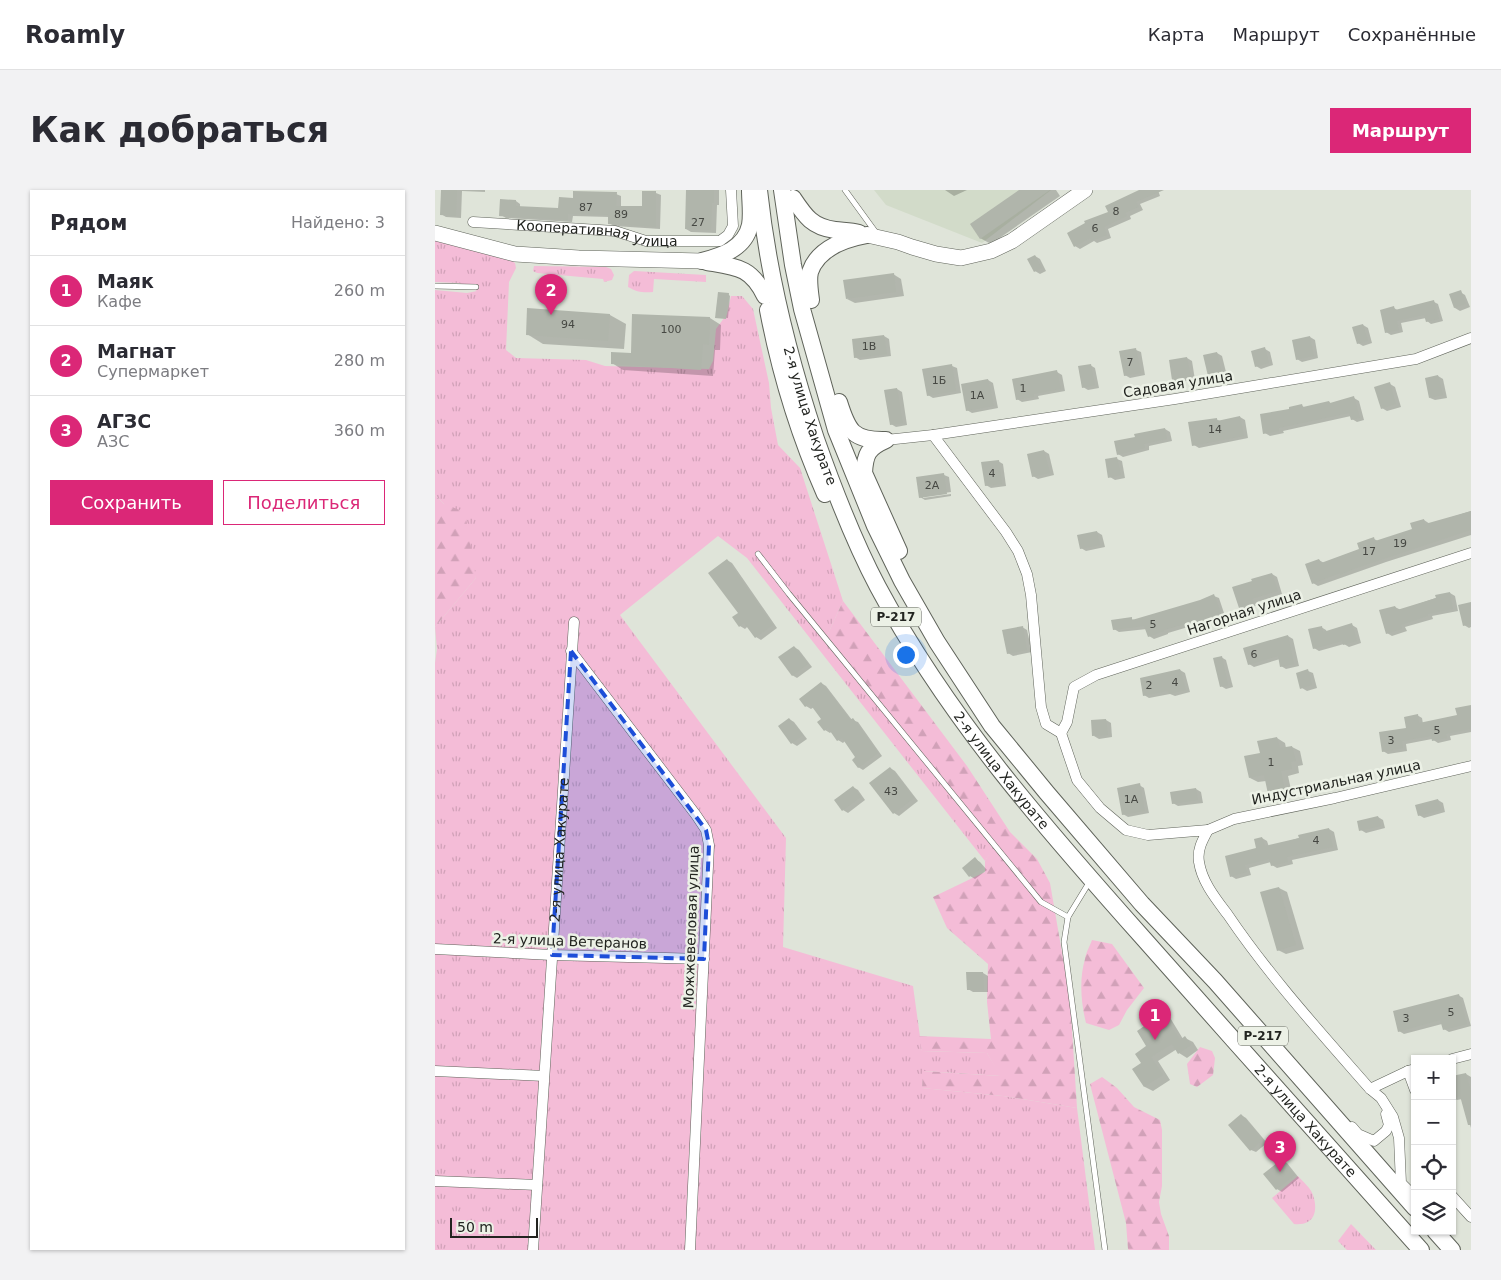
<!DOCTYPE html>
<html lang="ru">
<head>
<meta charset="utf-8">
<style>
  body { margin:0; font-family:"DejaVu Sans",sans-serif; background:#f2f2f3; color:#2b2b33 }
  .controls { position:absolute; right:15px; bottom:15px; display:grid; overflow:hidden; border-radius:0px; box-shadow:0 1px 4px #0004 }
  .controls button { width:45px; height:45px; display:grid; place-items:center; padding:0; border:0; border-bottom:1px solid #e1e1e2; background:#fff; color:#2b2b33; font:25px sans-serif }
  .scale { position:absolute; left:15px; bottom:12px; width:88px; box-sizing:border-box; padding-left:5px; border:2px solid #222420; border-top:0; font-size:14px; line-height:18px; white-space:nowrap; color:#222420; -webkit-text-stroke:4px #ecf1e6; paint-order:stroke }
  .you { position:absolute; left:470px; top:464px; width:18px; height:18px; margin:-12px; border:4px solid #fff; border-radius:50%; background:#1a73e8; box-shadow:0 0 0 8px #1a73e833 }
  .badge { display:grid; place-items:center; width:32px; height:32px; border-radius:50%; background:#db2777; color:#fff; font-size:16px; font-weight:700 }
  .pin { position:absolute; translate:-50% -41px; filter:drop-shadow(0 1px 2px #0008) }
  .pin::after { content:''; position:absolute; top:26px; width:18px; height:15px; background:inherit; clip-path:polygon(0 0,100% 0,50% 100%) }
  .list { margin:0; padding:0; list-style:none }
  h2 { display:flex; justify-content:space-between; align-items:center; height:65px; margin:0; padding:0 20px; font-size:21px }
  h2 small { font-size:16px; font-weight:400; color:#7c7c81 }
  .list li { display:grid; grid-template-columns:32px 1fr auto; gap:15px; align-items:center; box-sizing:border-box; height:70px; padding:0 20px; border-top:1px solid #e1e1e2 }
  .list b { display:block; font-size:19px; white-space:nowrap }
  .list p { margin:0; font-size:16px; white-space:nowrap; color:#7c7c81 }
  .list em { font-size:16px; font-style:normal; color:#7c7c81 }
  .actions { display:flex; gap:10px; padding:15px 20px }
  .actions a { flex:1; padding:11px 0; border:1px solid #db2777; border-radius:0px; text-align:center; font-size:18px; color:#db2777 }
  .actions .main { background:#db2777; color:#fff }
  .icon { flex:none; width:28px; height:28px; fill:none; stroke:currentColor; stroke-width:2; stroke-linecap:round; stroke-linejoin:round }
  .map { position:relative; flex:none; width:1036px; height:1060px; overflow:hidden; border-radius:0px }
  header { display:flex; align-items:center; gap:30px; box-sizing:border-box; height:70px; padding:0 25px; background:#fff; border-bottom:1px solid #e1e1e2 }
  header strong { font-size:24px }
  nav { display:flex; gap:28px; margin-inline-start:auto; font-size:18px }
  .intro { display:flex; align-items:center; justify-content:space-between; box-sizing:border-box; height:120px; padding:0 30px }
  h1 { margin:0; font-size:35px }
  .button { padding:12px 22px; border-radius:0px; background:#db2777; color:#fff; font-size:18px; font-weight:700 }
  main { display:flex; gap:30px; padding:0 30px }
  aside { flex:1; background:#fff; border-radius:0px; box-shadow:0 1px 4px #0004 }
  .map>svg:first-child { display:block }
  .built { fill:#d2dbc9 }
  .grass { fill:url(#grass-tufts) }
  .forest { fill:url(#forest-firs) }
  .shadow { fill:#0003 }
  .building { fill:#b0b5ab }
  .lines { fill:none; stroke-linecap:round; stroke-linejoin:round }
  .service-casing { stroke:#5f635a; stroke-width:6 }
  .minor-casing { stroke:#5f635a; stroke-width:11 }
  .secondary-casing { stroke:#5f635a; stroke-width:16 }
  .primary-casing { stroke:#5f635a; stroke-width:18 }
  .service { stroke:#fff; stroke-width:5 }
  .minor { stroke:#fff; stroke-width:10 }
  .secondary { stroke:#fff; stroke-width:15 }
  .primary { stroke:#fff; stroke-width:16 }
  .marked { fill:#1d4ed8; fill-opacity:0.2; stroke:#1d4ed8; stroke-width:4; stroke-dasharray:10 6; stroke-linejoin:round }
  .labels { text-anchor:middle; stroke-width:5; stroke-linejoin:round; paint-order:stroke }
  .number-label { font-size:11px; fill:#464843 }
  .shield { fill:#ecf1e6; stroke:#5f625b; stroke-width:1 }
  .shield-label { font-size:12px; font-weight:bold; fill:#222420 }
  .street-label { font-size:14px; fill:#222420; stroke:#ecf1e6 }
</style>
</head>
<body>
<header>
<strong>Roamly</strong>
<nav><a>Карта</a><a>Маршрут</a><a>Сохранённые</a></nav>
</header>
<div class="intro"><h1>Как добраться</h1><a class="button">Маршрут</a></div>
<main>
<aside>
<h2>Рядом<small>Найдено: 3</small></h2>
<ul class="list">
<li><span class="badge">1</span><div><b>Маяк</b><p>Кафе</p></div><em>260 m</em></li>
<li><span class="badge">2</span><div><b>Магнат</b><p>Супермаркет</p></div><em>280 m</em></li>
<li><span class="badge">3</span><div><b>АГЗС</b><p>АЗС</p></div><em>360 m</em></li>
</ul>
<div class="actions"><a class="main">Сохранить</a><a>Поделиться</a></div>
</aside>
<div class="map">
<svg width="1036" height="1060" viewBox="0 0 1036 1060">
  <defs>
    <pattern id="grass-tufts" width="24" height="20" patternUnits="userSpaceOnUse" patternTransform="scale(1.25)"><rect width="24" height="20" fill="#f4bcd7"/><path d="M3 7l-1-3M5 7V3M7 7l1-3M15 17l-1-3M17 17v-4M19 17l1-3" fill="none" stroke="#d1a1b8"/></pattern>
    <pattern id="forest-firs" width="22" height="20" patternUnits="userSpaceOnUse" patternTransform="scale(1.25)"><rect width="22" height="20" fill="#f4bcd7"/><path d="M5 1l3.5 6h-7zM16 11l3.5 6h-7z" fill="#d1a1b8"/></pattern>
  </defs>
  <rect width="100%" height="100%" fill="#dfe4d9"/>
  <path class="built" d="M439,0H616L547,53L451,15Z"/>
  <g class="grass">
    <path d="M0,49L74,69L80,73L81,78L74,92L71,160L81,168L151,170L170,176L274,179L278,171L281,139L292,124L296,106H307L318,119L334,193L336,218L343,255L365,278L408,411L392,446L559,657L550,671L312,368L283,346L185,425L351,648L348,757L478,796L487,861L552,863L566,886L489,881L487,898L568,906L642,918L660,1060H0V473L2,459L0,437L41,388L9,314L0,305V100L32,103L42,101L24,93L0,92Z"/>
    <path d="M99,76L171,77L176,79L179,85L177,90L169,92L168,89L102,83L98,81Z"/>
    <path d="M199,81L271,85V92L219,89L218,102C208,103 202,102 193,97L194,85Z"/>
    <path d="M863,986C868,992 876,998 878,1005C884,1023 878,1036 859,1034L837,1008Z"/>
    <path d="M916,1034L941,1060H912L903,1051Z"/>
  </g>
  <g class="forest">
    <path d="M0,305L9,314L30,322L41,388L0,437Z"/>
    <path d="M408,411L532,576L575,642L602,669L615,693L635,809L642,918L568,906L487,898L488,881L565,886L552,863L487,861L484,846L556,849L552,812L553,774L512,738L498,707L550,682V671L558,657L392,446Z"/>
    <path d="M657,750L677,754L709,798L692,820L684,835L674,840L651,833C646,813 644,789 650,769C651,762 655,756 657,750Z"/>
    <path d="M765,857L777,861L780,868L778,885L762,897L755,894L752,874Z"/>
    <path d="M667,887L682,898L699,917L725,930L727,940V996L724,1012L726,1024L734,1046V1060H694L693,1059L691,1033L655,894Z"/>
  </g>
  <g class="shadow">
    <path d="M7,0H50V2L27,1L26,28L11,27L6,24Z"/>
    <path d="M253,0H284V15H282L281,43L256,42L251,39Z"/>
    <path d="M510,0H532L519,6Z"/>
    <path d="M586,0H621L625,6L556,54L545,48Z"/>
    <path d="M707,0H723L725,6L705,14L708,20L695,26L696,29L673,39L676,48L662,53L659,51L645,59L640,56L651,34L675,23Z"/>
    <path d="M221,3L226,5L225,39L179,36L174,33V27L138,26L137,32L71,28L66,25L81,11L85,14V18L125,19L139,9L181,4L186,6V17L208,18Z"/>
    <path d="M600,66L605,69L611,81L605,84L600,81Z"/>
    <path d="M458,84L466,89L469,106L420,113L412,109Z"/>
    <path d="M1025,102L1030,105L1035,117L1025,121L1020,118L1016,105Z"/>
    <path d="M293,104L295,106L293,128L282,127Z"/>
    <path d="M999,112L1003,114L1008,131L996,134L992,131L991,128L966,133L968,142L956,145L951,142L959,118L964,121Z"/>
    <path d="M175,125L191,134L189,159L108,154L92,144Z"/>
    <path d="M275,128L286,135L285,160H280L278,186L188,180L177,173Z"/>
    <path d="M928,135L933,138L937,153L928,156L923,153Z"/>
    <path d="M449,146L454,149L456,166L425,170L420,167Z"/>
    <path d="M875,147L880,150L883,168L867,172L862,169Z"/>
    <path d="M830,159L835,162L838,175L826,179L821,176Z"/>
    <path d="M701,160L706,162L710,185L695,188L690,185Z"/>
    <path d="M782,163L787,166L792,186L779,188L774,185Z"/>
    <path d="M752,168L757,171L760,190L743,192L738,190Z"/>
    <path d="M655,175L660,178L664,198L653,200L648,197Z"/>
    <path d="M517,176L522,178L526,203L498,208L493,205Z"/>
    <path d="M622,182L627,185L630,201L603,206L604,209L587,212L582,209Z"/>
    <path d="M1003,186L1008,189L1012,208L1000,210L995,208Z"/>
    <path d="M553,190L558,193L563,218L537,223L532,220Z"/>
    <path d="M955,194L960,197L966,217L952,221L947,218Z"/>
    <path d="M462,199L467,202L472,235L461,237L456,234Z"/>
    <path d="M919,208L924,211L929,230L922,232L917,229L916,226L848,241L849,243L835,246L830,243L867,216L871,218L894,212L897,214Z"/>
    <path d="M805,227L810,230L813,248L764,258L759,255L781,229L785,231Z"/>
    <path d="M730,239L735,242L737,251L714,256V260L688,267L683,264Z"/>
    <path d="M609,261L614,264L619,285L603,289L598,286Z"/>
    <path d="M682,269L687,271L690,288L680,290L675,287Z"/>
    <path d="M563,271L568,274L571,296L556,298L551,295Z"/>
    <path d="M509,285L514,287L516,302L488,306V308L516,304V306L490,310L485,307Z"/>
    <path d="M1036,321V345L951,372L883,396L878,393L884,370L889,373L926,359L939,349L943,351L979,340L989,330L995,334Z"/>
    <path d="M662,342L667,345L670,357L651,361L646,358Z"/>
    <path d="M292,370L297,373L342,438L326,450L321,447L313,436L310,439L305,436L304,423Z"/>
    <path d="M837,384L842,387L847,404L822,412L823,415L810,420L805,417Z"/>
    <path d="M1015,403L1020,406L1023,421L997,426L998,429L970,437L972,441L957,446L952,443L960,417L966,420Z"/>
    <path d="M779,406L784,408L790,426L733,443V444L719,449L714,446L712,439L684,442L679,439L696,429L700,430L766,411Z"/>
    <path d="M1036,413V437L1034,438L1029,435Z"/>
    <path d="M917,435L922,438L926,453L914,457L909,454L884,461L879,458L886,437L891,440L892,442Z"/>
    <path d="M587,437L592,440L597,462L578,466L573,463Z"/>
    <path d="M853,446L858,449L864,476L851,479L846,476L845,469L819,477L814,474Z"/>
    <path d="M359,457L364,460L377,477L362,488L357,485Z"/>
    <path d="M786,467L791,470L798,497L791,499L786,496Z"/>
    <path d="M745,480L750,483L755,502L740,506L735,504L714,508L709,505Z"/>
    <path d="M873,481L878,483L882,498L872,501L867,498Z"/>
    <path d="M386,493L391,496L417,530L423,532L447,566L428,580L423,577L422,567L410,551L408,553L403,550L397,541L395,543L390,540L388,529L379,517L376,519L371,516L366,509Z"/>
    <path d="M1036,516V542L1015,546L1016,550L1003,553L997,549L971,554L972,561L953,564L948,561L972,539L982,525L987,528L988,534L1023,526Z"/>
    <path d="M354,529L359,532L372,549L362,556L357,553Z"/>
    <path d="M671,530L676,533L677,547L664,549L659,546Z"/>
    <path d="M842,548L850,553L851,558L857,557L865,561L868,575L863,576L864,583L853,586L857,604L842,608L834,603L831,591L823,592L815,588L826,564Z"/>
    <path d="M455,578L460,581L483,611L464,626L459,623L436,594Z"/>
    <path d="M704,595L709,598L714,623L693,627L688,624Z"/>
    <path d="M418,597L423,600L430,610L413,623L408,620Z"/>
    <path d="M761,599L766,602L768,613L743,616L738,613Z"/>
    <path d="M1003,610L1008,613L1010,622L989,628L984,625Z"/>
    <path d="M943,627L948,630L950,638L931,643L926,640Z"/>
    <path d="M894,639L899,642L903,660L857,670L858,674L842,678L837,675L836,672L814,678L816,685L801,689L796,686L823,659L827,648L832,651L834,657Z"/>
    <path d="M540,669L545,672L552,680L540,689L535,686Z"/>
    <path d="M844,698L852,702L869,759L851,764L843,760Z"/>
    <path d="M548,783L553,786V802H538L533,799Z"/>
    <path d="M1023,805L1028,808L1036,836L1014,842L1009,839L1007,834L969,844L964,841Z"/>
    <path d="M720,812L728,816L748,849L750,848L758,852L763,860L752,868L744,863L742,859L723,871L735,890L718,901L710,897L699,879L708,874L713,857L720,831Z"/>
    <path d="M1031,884L1036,887V938L1027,909L1022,910L1017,907Z"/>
    <path d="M806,925L811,928L832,953L821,962L816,960Z"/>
    <path d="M847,970L852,973L864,988L847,1002L842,999Z"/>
  </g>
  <g class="building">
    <path d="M6,0H22L21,26L5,25Z"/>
    <path d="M251,0H279V13H277L276,40L250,39Z"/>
    <path d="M584,0H615L545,49L535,34Z"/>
    <path d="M704,0H729L701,12L704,17L690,23L692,26L669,37L672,45L656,51L655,48L639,57L632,43L650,33L649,31L673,22L670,16Z"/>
    <path d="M138,1L182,2L181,16H207V1H221V37L173,34V25L133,24V30L64,26L65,9L81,10V16L123,18L124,7L138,8Z"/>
    <path d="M600,65L607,78L599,82L592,69Z"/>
    <path d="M459,83L461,102L411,109L408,90Z"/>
    <path d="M1026,100L1031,114L1019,118L1014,104Z"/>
    <path d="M283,102L294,103L291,129L280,128Z"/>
    <path d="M999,110L1004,129L991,132L989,125L962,131L964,140L950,143L945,120L959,116L960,120Z"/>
    <path d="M92,118L175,124L173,151L91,145Z"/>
    <path d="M197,124L275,127L274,155L268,154L266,180L176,174V162L196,163Z"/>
    <path d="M928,134L933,151L922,154L917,137Z"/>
    <path d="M449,145L452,164L419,168L417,149Z"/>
    <path d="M875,146L879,166L861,170L857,150Z"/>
    <path d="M830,157L834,173L820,177L816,161Z"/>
    <path d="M701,158L706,183L689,186L684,161Z"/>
    <path d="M782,162L787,183L773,186L768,165Z"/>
    <path d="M752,167L756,187L737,190L734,170Z"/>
    <path d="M517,174L521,201L492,206L487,179Z"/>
    <path d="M656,174L660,195L647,198L643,176Z"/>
    <path d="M622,180L626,199L599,204V207L581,210L577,189Z"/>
    <path d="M1003,185L1008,205L994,208L990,188Z"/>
    <path d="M553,189L559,216L531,221L526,194Z"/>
    <path d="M955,192L961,214L946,219L939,197Z"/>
    <path d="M462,198L468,233L455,235L449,200Z"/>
    <path d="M919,206L925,228L916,230L914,223L844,238V241L828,244L825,224L854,219V217L867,214L868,217L894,211L895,213Z"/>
    <path d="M805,226L809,246L757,256L753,232L782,228V231Z"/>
    <path d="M730,238L732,249L709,254L710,258L682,265L679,251L700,247L699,244Z"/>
    <path d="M609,260L615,283L597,287L592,264Z"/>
    <path d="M682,267L686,285L673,288L670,269Z"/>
    <path d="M564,270L567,294L550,296L546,272Z"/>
    <path d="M509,283L512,304L484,308L481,287Z"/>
    <path d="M1036,321V340L919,379L905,385V383L877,394L870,374L884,369L886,373L924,359L922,353L939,347L940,351L977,339L975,333L989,329L990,334Z"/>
    <path d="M662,341L665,355L645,359L642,345Z"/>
    <path d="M292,369L338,435L320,448L309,433L304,437L297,427L303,423L273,383Z"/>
    <path d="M837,383L843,401L817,409L819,413L804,418L797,397L817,391L816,389Z"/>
    <path d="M1015,402L1018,419L993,424V426L966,435L967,439L951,444L944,420L960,416L962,420L1001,408L1000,405Z"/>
    <path d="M779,404L786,424L729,440V441L713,447L709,436L678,440L676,430L697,427V430L765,410Z"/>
    <path d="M1036,412V434L1028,436L1023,415Z"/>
    <path d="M917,433L922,451L908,455L907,451L878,459L873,439L887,436L888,442Z"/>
    <path d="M588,436L592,460L572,464L567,440Z"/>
    <path d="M853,445L859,474L845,477L843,466L813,475L808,458Z"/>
    <path d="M359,456L373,474L357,486L343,467Z"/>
    <path d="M787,466L793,495L785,497L778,468Z"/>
    <path d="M745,479L751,500L734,504L733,501L708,506L705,488Z"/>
    <path d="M873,479L877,495L865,499L861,483Z"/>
    <path d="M386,492L415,530L418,528L443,563L423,578L417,570L420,567L407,548L402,551L393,538L389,541L382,532L386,529L375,514L370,517L364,509Z"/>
    <path d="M1036,515V539L1011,544L1012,548L997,551L996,546L967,551L968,558L947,562L944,542L971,538L969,527L983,524L984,533L1022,525L1020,518Z"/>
    <path d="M354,528L368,545L356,554L343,536Z"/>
    <path d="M671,529L673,545L657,546L656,530Z"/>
    <path d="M842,547L845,558L857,556L861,571L856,572L857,579L846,581L850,600L833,604L829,585L814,588L809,566L825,563L822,551Z"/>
    <path d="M455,577L479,608L458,624L434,593Z"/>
    <path d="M705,593L710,621L687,625L682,598Z"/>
    <path d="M418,596L426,607L407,621L399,610Z"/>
    <path d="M761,598L763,610L737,614L735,602Z"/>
    <path d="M1003,609L1006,620L983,626L980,615Z"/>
    <path d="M943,626L946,636L924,641L922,631Z"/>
    <path d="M894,638L898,657L852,667L853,672L836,676L834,669L810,675L812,682L795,687L790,666L821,658L819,649L827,647L830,656L864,648L863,645Z"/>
    <path d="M540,667L548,677L534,687L527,678Z"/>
    <path d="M844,697L861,755L842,761L825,702Z"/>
    <path d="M531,782H548L549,800H532Z"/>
    <path d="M1024,804L1032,834L1008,840L1005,830L963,842L958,821Z"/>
    <path d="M720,810L745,850L750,846L756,855L743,864L737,854L716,867L728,885L709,897L697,879L706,873L700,864L711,856L702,841L718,830L709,817Z"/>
    <path d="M1031,883L1036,902V935H1033L1025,906L1017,908V886Z"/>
    <path d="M806,924L828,949L815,961L793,935Z"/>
    <path d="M847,969L860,985L841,1000L828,984Z"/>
  </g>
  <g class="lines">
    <defs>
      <g id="service">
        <path d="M410,0L442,44"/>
        <path d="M0,96L41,97"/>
        <path d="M323,364L354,404L606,712L633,727L655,691"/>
        <path d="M633,727L629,752L670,1060"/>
      </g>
      <g id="minor">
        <path id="s1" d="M38,32L180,41L211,51H285L293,45L298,36L296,0"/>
        <path d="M498,245L571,342L583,361L592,384L596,405L606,517L611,534L626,543L642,590L665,618L691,640L713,645L773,640C767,651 762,660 764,672C767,692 781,709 793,725C835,787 886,843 935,899L946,908L958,927L964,948L966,993L973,1000"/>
        <path d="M451,250L498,245L740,209L981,169L1036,148"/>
        <path d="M136,461L261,625L271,640L274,655L255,1060"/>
        <path d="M626,543L632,532L639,497L661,485L1036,363"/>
        <path d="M773,640L799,629L900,608L1036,576"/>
        <path d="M0,759L117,765L269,769"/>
        <path d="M1017,869L1036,864"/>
        <path d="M0,881L109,886"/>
        <path d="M973,881L980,900"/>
        <path d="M935,899L973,881L980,879"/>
        <path d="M917,937L923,944L939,951L951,941L954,935L951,924"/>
        <path d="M0,991L102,995"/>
        <path d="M1017,1006L1036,1027"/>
        <path id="s2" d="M98,1060L139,432"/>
      </g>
      <g id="secondary">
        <path d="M0,43L80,64L144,68L267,71"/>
        <path d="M432,45L463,52L477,57L501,64L526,68L556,61L577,51L650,0"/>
      </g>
      <g id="primary">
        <path id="s3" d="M324,0C333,85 354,168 381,249C399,300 418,350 443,397C513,528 611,639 709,749C801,853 894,957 986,1060"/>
        <path d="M347,0L358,75L367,119L401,240L440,336L467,391L502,452L557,536L612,603L707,714L780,791L980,1018"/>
        <path d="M358,8C370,26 377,37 400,40C408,41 416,41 424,43"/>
        <path d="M267,71C286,66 310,59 315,35C317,24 315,11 315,0"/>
        <path d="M272,72C302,77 316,77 330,106"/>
        <path d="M376,110C375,102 373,90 375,82C383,58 410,49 432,45"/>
        <path d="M333,120C345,183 364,245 390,304"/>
        <path d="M404,212C413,241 418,251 451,250C433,258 430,264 429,283L464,361"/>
        <path d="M1000,1041L1017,1060"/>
      </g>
    </defs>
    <use href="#service" class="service-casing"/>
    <use href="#minor" class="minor-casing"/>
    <use href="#secondary" class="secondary-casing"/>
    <use href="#primary" class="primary-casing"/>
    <use href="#service" class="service"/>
    <use href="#minor" class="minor"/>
    <use href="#secondary" class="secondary"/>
    <use href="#primary" class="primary"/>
  </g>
  <path class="marked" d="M136,461L271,640L274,655L269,769L117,765Z"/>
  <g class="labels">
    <g class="number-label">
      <text x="151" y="21">87</text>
      <text x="681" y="25">8</text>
      <text x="186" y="28">89</text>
      <text x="263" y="36">27</text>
      <text x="660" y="42">6</text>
      <text x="133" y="138">94</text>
      <text x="236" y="143">100</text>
      <text x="434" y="160">1В</text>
      <text x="695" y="176">7</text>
      <text x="504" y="194">1Б</text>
      <text x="588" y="202">1</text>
      <text x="542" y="209">1А</text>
      <text x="780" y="243">14</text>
      <text x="557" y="287">4</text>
      <text x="497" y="299">2А</text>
      <text x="965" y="357">19</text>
      <text x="934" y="365">17</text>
      <text x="718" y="438">5</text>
      <text x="819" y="468">6</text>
      <text x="740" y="496">4</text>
      <text x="714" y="499">2</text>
      <text x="1002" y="544">5</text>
      <text x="956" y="554">3</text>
      <text x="836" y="576">1</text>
      <text x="456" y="605">43</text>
      <text x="696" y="613">1А</text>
      <text x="881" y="654">4</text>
      <text x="1016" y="826">5</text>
      <text x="971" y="832">3</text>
    </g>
    <g class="shield">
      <rect x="436" y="417.5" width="50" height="19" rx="4"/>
      <rect x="803" y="836.5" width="50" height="19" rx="4"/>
    </g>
    <g class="shield-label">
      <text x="461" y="431">Р-217</text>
      <text x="828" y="850">Р-217</text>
    </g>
    <g class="street-label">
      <text dy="5" stroke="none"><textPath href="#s1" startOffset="125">Кооперативная улица</textPath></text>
      <text transform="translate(743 194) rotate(-9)" y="5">Садовая улица</text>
      <text dy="5" stroke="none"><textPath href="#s3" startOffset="232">2-я улица Хакурате</textPath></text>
      <text transform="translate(809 422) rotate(-18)" y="5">Нагорная улица</text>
      <text dy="5" stroke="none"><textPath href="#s3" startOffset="638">2-я улица Хакурате</textPath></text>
      <text transform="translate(901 592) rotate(-12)" y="5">Индустриальная улица</text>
      <text dy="5" stroke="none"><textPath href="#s2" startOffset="401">2-я улица Хакурате</textPath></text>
      <text transform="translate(256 737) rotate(-88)" y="5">Можжевеловая улица</text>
      <text transform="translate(135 751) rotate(2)" y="5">2-я улица Ветеранов</text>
      <text dy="5" stroke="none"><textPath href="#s3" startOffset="1102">2-я улица Хакурате</textPath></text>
    </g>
  </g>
</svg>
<div class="controls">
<button>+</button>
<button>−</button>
<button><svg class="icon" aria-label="locate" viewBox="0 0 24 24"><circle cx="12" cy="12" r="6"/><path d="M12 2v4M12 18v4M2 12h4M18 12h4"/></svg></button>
<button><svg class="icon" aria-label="layers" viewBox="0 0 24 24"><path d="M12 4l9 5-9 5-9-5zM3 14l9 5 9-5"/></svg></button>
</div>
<div class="scale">50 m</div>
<div class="you"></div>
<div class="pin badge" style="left:720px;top:850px">1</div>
<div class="pin badge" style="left:116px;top:125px">2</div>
<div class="pin badge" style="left:845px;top:982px">3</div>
</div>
</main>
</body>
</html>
